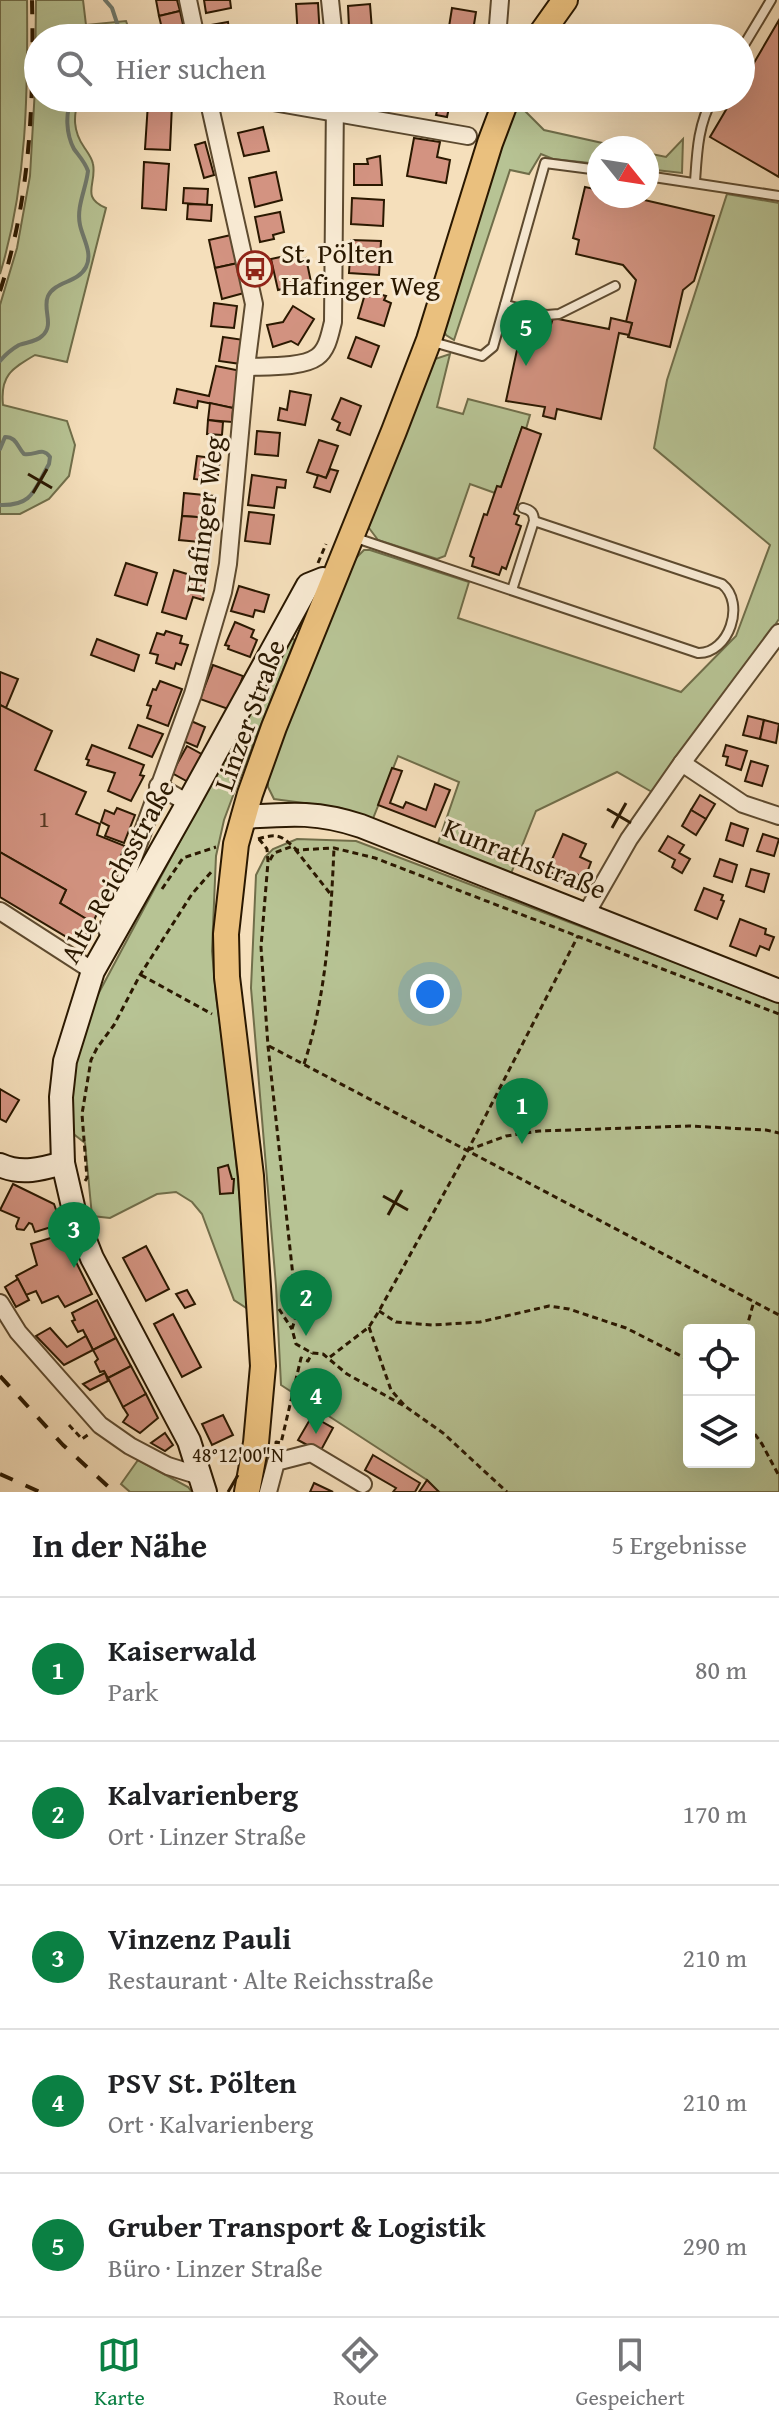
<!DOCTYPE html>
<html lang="de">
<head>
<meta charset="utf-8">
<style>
  body { margin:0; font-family:"Gentium Book Plus",serif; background:#f6f6f6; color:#202124 }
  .controls { position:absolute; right:24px; bottom:24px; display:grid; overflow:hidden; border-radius:8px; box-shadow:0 8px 32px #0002 }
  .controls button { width:72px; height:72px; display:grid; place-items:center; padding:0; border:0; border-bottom:2px solid #e0e0e0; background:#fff; color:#202124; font:40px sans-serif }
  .compass { position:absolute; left:587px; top:136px; width:72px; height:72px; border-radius:50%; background:#fff; box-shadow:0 8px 32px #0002; rotate:120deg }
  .you { position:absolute; left:430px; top:994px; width:28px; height:28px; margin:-20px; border:6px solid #fff; border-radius:50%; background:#1a73e8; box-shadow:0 0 0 12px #1a73e833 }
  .badge { display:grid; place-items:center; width:52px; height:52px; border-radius:50%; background:#0b8043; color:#fff; font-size:26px; font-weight:700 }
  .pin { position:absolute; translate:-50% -66px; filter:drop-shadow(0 2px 4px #0008) }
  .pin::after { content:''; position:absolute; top:42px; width:28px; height:24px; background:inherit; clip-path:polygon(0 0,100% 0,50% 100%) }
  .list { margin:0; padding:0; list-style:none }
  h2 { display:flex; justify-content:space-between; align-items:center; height:104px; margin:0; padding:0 32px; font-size:34px }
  h2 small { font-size:26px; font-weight:400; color:#757577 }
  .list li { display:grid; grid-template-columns:52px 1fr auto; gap:24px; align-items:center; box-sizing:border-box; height:144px; padding:0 32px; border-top:2px solid #e0e0e0 }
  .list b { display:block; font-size:30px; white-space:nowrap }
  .list p { margin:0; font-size:26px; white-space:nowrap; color:#757577 }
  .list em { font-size:26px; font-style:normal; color:#757577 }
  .icon { flex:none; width:44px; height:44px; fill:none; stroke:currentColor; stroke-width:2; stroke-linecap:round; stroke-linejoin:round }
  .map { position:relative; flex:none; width:779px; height:1492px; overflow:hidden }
  .search { position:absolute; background:#fff; box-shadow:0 8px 32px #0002; left:24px; right:24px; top:24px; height:88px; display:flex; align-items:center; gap:20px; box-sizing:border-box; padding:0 28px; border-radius:44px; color:#757577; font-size:30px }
  .sheet { height:824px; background:#fff }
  nav { display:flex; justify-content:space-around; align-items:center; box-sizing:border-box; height:112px; border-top:2px solid #e0e0e0; background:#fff; font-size:22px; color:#757577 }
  nav a { display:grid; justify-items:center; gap:4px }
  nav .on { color:#0b8043 }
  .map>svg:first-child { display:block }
  .green { fill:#b7c394; stroke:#706e4a; stroke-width:2; fill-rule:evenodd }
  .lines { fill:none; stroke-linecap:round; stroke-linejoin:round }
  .stream { stroke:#707a6e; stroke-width:4 }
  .building { fill:#d39381; stroke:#2a1800; stroke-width:2 }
  .lane-casing { stroke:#5d4a2f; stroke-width:12 }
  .street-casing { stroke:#5d4a2f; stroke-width:20 }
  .secondary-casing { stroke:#2a1800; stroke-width:26 }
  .primary-casing { stroke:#2a1800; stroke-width:28 }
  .path { stroke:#2a1800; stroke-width:3; stroke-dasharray:6 4; stroke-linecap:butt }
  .lane { stroke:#f8ead3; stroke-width:8 }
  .street { stroke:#f8ead3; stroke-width:16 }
  .secondary { stroke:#f8ead3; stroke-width:22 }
  .primary { stroke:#eac07e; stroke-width:24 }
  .rail { stroke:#2a1800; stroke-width:4; stroke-dasharray:14 14; stroke-linecap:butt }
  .ticks { fill:none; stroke:#2a1800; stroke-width:3 }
  .labels { text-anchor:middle; stroke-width:6; stroke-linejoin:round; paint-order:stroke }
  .number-label { font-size:24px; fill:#543720 }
  .poi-label { font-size:28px; fill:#2a1800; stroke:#f8ead3; text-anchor:start }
  .street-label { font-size:28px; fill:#2a1800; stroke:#f8ead3 }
  .ticks-label { font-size:20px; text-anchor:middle; fill:#2a1800; stroke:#f8ead3; stroke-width:6; stroke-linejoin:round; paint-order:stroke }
</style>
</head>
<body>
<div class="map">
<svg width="779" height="1492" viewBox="0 0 779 1492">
  <rect width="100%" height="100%" fill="#f5dfbb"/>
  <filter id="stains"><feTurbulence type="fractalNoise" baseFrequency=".0025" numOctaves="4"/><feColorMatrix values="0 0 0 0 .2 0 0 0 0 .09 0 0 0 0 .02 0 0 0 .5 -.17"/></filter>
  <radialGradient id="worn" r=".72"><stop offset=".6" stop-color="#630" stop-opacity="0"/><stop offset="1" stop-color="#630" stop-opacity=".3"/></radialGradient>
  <g class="green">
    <path d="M0,0H27C28,93 27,185 0,274Z"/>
    <path d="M36,0H83L86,25L126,21L132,38H38V98H79C73,116 73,131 84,147C88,153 92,158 93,164C97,184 80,197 106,208L67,362L35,355C11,369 0,376 3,405L67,421L75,445L69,476L49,499L20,514H0V305L17,248L30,176L35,88Z"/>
    <path d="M515,98H528L523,109L544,130L625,148H599V164L553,159L541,154L529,174L510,170L454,340L446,335L443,329Z"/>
    <path d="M683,139L682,173L647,169V153L666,157Z"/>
    <path d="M727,194L779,203V619L747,666L652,792L617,772L536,811L510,876L437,846L459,782L398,756L372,821L341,808L274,799L268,787V778L290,711L355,559L364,550H370L469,582L458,618L681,692L736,636L770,545L654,448L667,380Z"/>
    <path d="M450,354L437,407L463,414L468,399L530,415L526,429L522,428L501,487L495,493L470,484L445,556L437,559L378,540L369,528V517L435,359Z"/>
    <path d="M289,637L295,640L237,785L224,820L216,856L212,951L216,996L228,1082L251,1311L234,1300L202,1214L192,1202L176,1192L157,1194L110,1218L92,1216L85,1143L71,1132L72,1079L78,1049L95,1000Z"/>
    <path d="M297,839L356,841L779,1002V1492H439L427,1480L281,1385L276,1286L251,988L256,875L265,857L273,849ZM689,1330H749V1462H689Z"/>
    <path d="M138,1460L188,1487L192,1492H130L121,1484Z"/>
  </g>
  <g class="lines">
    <g class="stream">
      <path d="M105,0L112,8L122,38"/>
      <path d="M0,361C5,355 12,349 19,345C27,342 36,342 42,336C55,325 42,309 48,296C55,281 78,283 86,267C93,253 83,239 80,225C76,207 86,189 88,171C85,162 79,156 74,149C66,134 65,113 72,98"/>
      <path d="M0,449L5,437C17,437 17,447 24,454C36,456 42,446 50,457L49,464C34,490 33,506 0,505"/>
    </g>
  </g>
  <g class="building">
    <path d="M156,0H177L180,11L159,16Z"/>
    <path d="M204,0H230L231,8L206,13Z"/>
    <path d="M318,3L320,38H298L296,4Z"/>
    <path d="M370,4L372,30L357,32L356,27L349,28L348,6Z"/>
    <path d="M452,8L476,12L472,37L448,33Z"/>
    <path d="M180,11L184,29L163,33L159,16Z"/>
    <path d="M779,20V177L710,137L733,98H741V85Z"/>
    <path d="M228,22L230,38H207L205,26Z"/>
    <path d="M167,98H188L189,103L175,107L173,101L167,100Z"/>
    <path d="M412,98H451L447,117L436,115L437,111L417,107L418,101L412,100Z"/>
    <path d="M148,103L172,104L170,150L145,149Z"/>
    <path d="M263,127L269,151L244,156L238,133Z"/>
    <path d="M414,138L440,142L437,157L450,160L446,183L407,176Z"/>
    <path d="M205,142L214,175L204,178L195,145Z"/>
    <path d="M380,156L382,185H354V164H368L367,159Z"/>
    <path d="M144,162L169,164L166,210L142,208Z"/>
    <path d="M276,172L282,200L255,207L249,178Z"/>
    <path d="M585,187L599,190V196H627L714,216L694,281L683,290L670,347L628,337L632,323L626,322L636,280L623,265L576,254L579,240L573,238Z"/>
    <path d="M184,188L208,189L207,205L183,203Z"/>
    <path d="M352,198L384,200L383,226L351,224Z"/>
    <path d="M188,204L212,205L211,221L187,219Z"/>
    <path d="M280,212L284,232L273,235L274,239L260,242L255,217Z"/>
    <path d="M231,235L238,263L215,268L209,240Z"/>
    <path d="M351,240L381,241L379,275L349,273Z"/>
    <path d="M299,253L300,259L306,258L311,282L278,290L271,259Z"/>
    <path d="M238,263L244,293L222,299L215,268Z"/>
    <path d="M370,292L386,296L384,300L391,303L384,326L358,318L365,294L369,296Z"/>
    <path d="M214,303L237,306L234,328L211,326Z"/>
    <path d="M293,306L314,319L298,345L291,341L273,347L267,325L283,322Z"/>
    <path d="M553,318L609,329L611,318L632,323L629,335L619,333L601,419L557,409L555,419L543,416L545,407L506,401L523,322L550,328Z"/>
    <path d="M223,337L244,340L241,364L219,361Z"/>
    <path d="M356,337L379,346L371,367L348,358Z"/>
    <path d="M216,366L241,371L233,408L198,401L197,408L174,403L177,389L209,396Z"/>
    <path d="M290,391L311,395L305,425L278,420L280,408L287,410Z"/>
    <path d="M341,398L361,406L350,435L337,430L340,423L332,419Z"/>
    <path d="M210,403L233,408L232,422L208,420Z"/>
    <path d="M208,420L223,422L222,435L207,434Z"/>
    <path d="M522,427L541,434L514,514L519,516L516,524L521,526L506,569L502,567L499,575L472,566L474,558L470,556L484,514L487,515L497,486L501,487Z"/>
    <path d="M257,431L280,433L278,456L255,454Z"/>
    <path d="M319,440L338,446L326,478L307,472Z"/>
    <path d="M197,456L220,459L217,482L194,479Z"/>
    <path d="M330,469L338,471L330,492L314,487L318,475L326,478Z"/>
    <path d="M252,475L286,480L285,488L277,487L274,508L248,505Z"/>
    <path d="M184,493L214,496L212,518L182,516Z"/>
    <path d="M249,512L274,515L270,544L245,541Z"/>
    <path d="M182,516L212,518L210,543L179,540Z"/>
    <path d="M126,563L157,573L147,605L115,595Z"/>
    <path d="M174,570L197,577L196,581L207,584L203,600L193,597L186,619L162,612Z"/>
    <path d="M239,586L269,595L264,612L255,610L253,617L231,611Z"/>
    <path d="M235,622L254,630L251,637L257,640L250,657L228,649L229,646L225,645Z"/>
    <path d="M166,631L182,636L180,643L188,645L181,665L176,663L174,669L156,663L158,655L150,653L157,633L164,635Z"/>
    <path d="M97,639L139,655L134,671L91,655Z"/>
    <path d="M213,665L243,676L231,710L200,699Z"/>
    <path d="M0,672L18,679L6,708L0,705Z"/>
    <path d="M160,681L182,689L168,726L147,718L151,706L147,705L153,689L156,690Z"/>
    <path d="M0,705L52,731L35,770L86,792L76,814L100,824L97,835L125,846L93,923L60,903L66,890L0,852Z"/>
    <path d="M748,716L764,720L760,739L743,735Z"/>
    <path d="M764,720L779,724L776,743L760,739Z"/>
    <path d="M191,721L205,727L197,747L183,741Z"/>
    <path d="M138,725L163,734L152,757L129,748Z"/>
    <path d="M92,745L144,765L140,775L144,776L131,801L108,791L115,773L87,765L89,760L86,759Z"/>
    <path d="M726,745L747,751L741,770L726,765L728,757L723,756Z"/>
    <path d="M187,746L205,756L190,783L172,773Z"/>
    <path d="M751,761L768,766L762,786L745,781Z"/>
    <path d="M392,768L402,771L390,803L403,808L406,802L426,810L435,784L450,790L435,827L378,805Z"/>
    <path d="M700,795L715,804L706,819L691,810Z"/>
    <path d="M117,808L135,815L124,843L105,836L109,826L101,822L105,810L114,814Z"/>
    <path d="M691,810L706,819L696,835L682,826Z"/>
    <path d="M731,823L748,829L743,846L726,840Z"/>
    <path d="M563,834L586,844L580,857L591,862L585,878L574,873L570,881L547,871Z"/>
    <path d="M763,834L779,839L774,856L757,851Z"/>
    <path d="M668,836L684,845L679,853L690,859L682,873L672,867L675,860L659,851Z"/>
    <path d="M0,852L66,890L60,903L93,923L80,945L0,897Z"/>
    <path d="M720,859L737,865L732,882L714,876Z"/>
    <path d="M751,869L769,874L764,892L746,886Z"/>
    <path d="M704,888L723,895L721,900L724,901L717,919L695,910Z"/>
    <path d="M740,919L766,929L765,934L774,937L769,950L760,946L756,956L730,946Z"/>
    <path d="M0,1089L19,1100L6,1122L0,1119Z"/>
    <path d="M228,1165L232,1179H234L233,1193L220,1194L218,1168Z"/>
    <path d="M13,1184L54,1204L61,1224L35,1232L32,1224L29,1223L24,1230L17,1229L16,1226L19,1218L0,1210Z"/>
    <path d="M67,1233L75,1260L92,1294L65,1307L58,1296L42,1303L36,1291L26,1295L16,1276L37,1265L31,1244Z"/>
    <path d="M146,1246L169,1289L146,1301L123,1258Z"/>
    <path d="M18,1279L29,1300L16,1307L5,1287Z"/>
    <path d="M187,1290L195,1304L185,1308L176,1294Z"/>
    <path d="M97,1300L116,1338L93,1350L83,1330L78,1332L72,1321L75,1320L72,1313Z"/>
    <path d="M173,1314L201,1367L182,1377L154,1324Z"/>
    <path d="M50,1328L67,1347L86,1336L93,1350L64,1365L36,1336Z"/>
    <path d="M116,1338L131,1366L108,1378L104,1371L100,1372L95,1362L98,1359L93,1350Z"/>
    <path d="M131,1366L146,1394L123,1407L108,1378Z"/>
    <path d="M105,1373L108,1381L90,1390L83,1384Z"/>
    <path d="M146,1394L158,1418L140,1433L123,1422L128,1415L123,1407Z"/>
    <path d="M223,1415L233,1435L212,1445L202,1424Z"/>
    <path d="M312,1416L333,1428L320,1452L298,1440Z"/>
    <path d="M165,1433L173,1445L165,1451L151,1443Z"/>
    <path d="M373,1455L420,1483L415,1492H393L396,1488L365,1470Z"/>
    <path d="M427,1480L439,1492H419Z"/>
    <path d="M314,1483L333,1492H310Z"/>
  </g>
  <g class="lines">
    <defs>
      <g id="lane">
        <path d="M741,50L771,0"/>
        <path d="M647,176L779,196"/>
        <path d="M695,182C697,152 698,124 713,98"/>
        <path d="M505,305L547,315L559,314L615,286"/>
        <path d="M433,342L482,356L493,347L545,163L599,170"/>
        <path d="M356,538L698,653C729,654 746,603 722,584L534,521"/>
        <path d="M512,590L534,521C534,513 531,510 523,508"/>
      </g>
      <g id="street">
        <path d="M188,0L196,38"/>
        <path d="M330,0L334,38"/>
        <path d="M497,38L500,0"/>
        <path d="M251,98L468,136"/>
        <path d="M246,367C265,366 302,368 317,357C328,349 330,333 333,322L335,98"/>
        <path d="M682,763L743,804L779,816"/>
        <path d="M158,786L188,803"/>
        <path d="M0,911L93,971L96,963"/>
        <path d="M586,914L629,839L682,763L779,633"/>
        <path d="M107,930L193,694L223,592L228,564L246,367L254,304L208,98"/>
        <path d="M0,1303L18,1332L100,1425L130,1446L168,1466L200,1476"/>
        <path d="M268,1492L276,1462L311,1453L363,1484"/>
      </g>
      <g id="secondary">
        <path d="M243,817C288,814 317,811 361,826L779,991"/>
        <path d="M0,1165C21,1175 42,1169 63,1163"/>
        <path d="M205,1492L189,1441L92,1258L75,1215L63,1163L61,1097L65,1061L93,971L188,803L308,585L323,579L332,582"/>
      </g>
      <g id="primary">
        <path d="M538,38L565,0"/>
        <path d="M247,1492L256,1443L263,1366L251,1176L227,977L226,934L236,844L250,794L274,727L394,431L429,340L490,143L507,98"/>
      </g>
    </defs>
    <use href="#lane" class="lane-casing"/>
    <use href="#street" class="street-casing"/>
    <use href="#secondary" class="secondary-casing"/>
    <use href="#primary" class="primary-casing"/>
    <g class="path">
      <path d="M318,563L326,544"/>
      <path d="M258,839C280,832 282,837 297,850L334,848L375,858L779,1014"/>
      <path d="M259,839L267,849L268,862L261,947L268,1046L297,1313L292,1329L296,1344L312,1353L323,1354L347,1374L406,1407"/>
      <path d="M295,849L332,896"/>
      <path d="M270,860L274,853L293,846"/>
      <path d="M162,889L183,858L216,847"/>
      <path d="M141,975L212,1014"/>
      <path d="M269,1046L779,1315"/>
      <path d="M304,1064C326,998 331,918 334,848"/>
      <path d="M468,1150L506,1136L539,1131L689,1126L766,1130L779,1133"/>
      <path d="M85,1181L87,1178L82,1114L91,1060L97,1048L114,1025L140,975L192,894L213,870"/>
      <path d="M279,1309L292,1329"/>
      <path d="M379,1311L396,1322L432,1325L480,1322L549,1306L569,1309L626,1328L689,1360"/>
      <path d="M369,1327L391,1390L406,1407L443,1433L507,1492"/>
      <path d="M746,1330L754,1301"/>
      <path d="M330,1357L369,1327L379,1311L468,1150L578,936"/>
      <path d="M69,1425L82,1439L89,1434"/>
      <path d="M749,1426L762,1444L779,1476"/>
      <path d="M276,1444V1442L281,1443L301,1358L308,1361L312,1353"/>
    </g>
    <use href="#lane" class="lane"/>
    <use href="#street" class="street"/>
    <use href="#secondary" class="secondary"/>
    <use href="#primary" class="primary"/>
    <g class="rail">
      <path d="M0,291C31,197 34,98 32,0"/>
      <path d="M0,1376L63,1445L114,1492"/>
      <path d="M0,1474L40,1492"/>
    </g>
  </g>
  <path class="ticks" d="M28,474L52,488M33,493L47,469M607,809L631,823M612,828L626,803M383,1196L408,1210M388,1215L402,1190M228,1492L238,1475"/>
  <defs>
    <symbol id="bus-ring" viewBox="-11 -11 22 22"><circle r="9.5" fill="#f8ead3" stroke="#8f2418" stroke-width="1.5"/><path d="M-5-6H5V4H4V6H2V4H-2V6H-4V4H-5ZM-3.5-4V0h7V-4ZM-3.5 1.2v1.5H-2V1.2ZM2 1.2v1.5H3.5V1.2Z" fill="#8f2418"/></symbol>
  </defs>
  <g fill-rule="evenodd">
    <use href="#bus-ring" x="235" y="249" width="40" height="40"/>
  </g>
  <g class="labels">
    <g class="number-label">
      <text x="44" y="827">1</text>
    </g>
    <g class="poi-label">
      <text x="281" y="263">St. Pölten<tspan x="281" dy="32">Hafinger Weg</tspan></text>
    </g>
    <g class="street-label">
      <text transform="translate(204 515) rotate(-83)" y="10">Hafinger Weg</text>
      <text transform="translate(249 715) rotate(-70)" y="10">Linzer Straße</text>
      <text transform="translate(525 858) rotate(22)" y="10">Kunrathstraße</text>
      <text transform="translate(117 871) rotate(-61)" y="10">Alte Reichsstraße</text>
    </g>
  </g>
  <g class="ticks-label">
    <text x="238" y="1462">48°12'00"N</text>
  </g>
  <rect width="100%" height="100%" filter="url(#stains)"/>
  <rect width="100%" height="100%" fill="url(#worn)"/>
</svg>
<div class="controls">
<button><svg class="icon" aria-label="locate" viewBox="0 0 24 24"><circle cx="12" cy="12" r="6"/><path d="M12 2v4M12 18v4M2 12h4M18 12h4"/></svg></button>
<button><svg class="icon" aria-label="layers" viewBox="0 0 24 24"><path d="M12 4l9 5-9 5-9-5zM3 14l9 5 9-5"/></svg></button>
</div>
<svg class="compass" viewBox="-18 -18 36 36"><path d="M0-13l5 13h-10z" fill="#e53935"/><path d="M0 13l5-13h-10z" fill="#757577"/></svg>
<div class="you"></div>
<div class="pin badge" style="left:522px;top:1144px">1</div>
<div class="pin badge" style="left:306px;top:1336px">2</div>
<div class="pin badge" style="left:74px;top:1268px">3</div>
<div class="pin badge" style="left:316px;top:1434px">4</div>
<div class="pin badge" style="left:526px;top:366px">5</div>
<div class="search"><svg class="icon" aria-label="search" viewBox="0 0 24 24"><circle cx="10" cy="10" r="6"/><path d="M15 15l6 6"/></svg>Hier suchen</div>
</div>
<section class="sheet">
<h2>In der Nähe<small>5 Ergebnisse</small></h2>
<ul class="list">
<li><span class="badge">1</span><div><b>Kaiserwald</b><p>Park</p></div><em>80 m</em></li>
<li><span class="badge">2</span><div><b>Kalvarienberg</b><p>Ort · Linzer Straße</p></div><em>170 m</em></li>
<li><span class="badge">3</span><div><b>Vinzenz Pauli</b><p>Restaurant · Alte Reichsstraße</p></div><em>210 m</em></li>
<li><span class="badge">4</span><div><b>PSV St. Pölten</b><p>Ort · Kalvarienberg</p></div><em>210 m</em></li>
<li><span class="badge">5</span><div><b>Gruber Transport &amp; Logistik</b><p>Büro · Linzer Straße</p></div><em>290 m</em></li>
</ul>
</section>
<nav>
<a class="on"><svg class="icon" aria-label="map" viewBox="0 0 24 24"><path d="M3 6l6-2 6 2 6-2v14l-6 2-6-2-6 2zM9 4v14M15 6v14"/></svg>Karte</a>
<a><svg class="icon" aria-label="directions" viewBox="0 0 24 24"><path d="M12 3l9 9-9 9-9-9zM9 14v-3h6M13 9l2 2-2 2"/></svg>Route</a>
<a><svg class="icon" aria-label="saved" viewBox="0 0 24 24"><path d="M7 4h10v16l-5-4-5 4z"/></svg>Gespeichert</a>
</nav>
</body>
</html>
